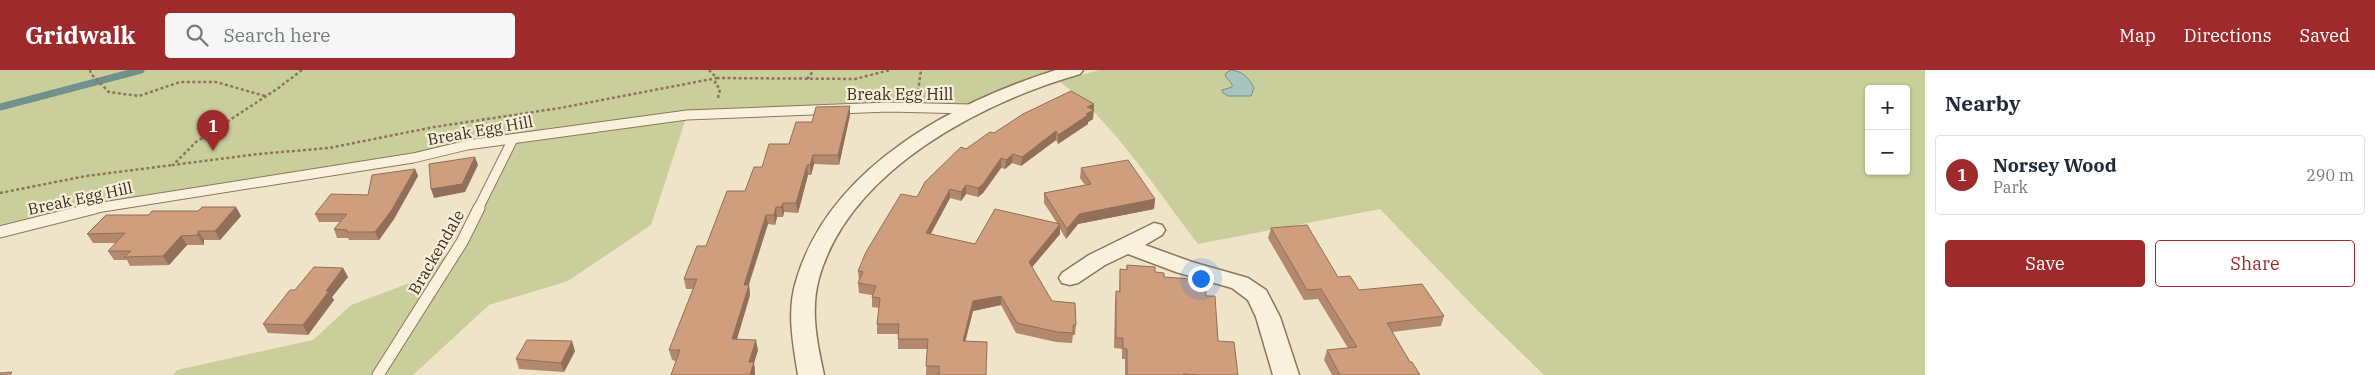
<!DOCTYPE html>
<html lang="en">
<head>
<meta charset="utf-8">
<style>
  body { margin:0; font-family:"IBM Plex Serif",serif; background:#f6f6f7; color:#1f2937 }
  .controls { position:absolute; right:15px; top:15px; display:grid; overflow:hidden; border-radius:5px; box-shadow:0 1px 4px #0004 }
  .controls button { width:45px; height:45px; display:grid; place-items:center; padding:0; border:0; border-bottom:1px solid #e0e1e3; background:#fff; color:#1f2937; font:25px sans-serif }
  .you { position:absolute; left:1200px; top:208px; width:18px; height:18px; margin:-12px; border:4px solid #fff; border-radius:50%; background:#1a73e8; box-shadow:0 0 0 8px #1a73e833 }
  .badge { display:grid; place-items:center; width:32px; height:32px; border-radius:50%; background:#9e2a2b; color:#fff; font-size:16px; font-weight:700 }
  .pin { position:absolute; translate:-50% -41px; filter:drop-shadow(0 1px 2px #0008) }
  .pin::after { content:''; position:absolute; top:26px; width:18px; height:15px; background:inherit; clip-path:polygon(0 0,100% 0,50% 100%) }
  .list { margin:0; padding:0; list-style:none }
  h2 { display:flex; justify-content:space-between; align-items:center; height:65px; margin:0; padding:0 20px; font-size:21px }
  h2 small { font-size:16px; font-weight:400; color:#747a83 }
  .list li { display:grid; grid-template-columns:32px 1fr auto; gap:15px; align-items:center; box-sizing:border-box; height:80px; margin:0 10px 10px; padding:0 10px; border:1px solid #e0e1e3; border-radius:5px }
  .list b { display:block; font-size:19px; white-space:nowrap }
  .list p { margin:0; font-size:16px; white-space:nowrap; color:#747a83 }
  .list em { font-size:16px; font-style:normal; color:#747a83 }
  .actions { display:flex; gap:10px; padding:15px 20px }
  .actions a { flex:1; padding:11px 0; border:1px solid #9e2a2b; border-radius:5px; text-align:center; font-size:18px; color:#9e2a2b }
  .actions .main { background:#9e2a2b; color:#fff }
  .icon { flex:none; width:28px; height:28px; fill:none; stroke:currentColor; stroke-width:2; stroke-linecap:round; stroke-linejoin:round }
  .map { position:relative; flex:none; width:1925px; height:305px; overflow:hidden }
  header { display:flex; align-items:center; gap:30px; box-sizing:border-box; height:70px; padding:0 25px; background:#9e2a2b; color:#fff }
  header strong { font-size:24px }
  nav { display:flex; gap:28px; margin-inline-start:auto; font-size:18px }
  .search { width:350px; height:45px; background:#f6f6f7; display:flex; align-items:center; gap:12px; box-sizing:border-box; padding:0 18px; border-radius:5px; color:#747a83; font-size:19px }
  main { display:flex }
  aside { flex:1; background:#fff }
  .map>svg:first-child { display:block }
  .green { fill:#c9cf9b; fill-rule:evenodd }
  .water { fill:#a9c4bc; stroke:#6f938a }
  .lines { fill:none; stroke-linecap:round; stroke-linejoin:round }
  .stream { stroke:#6f938a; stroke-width:7 }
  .service-far1-casing { stroke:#8d765c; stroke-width:11 }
  .service-casing { stroke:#8d765c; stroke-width:13 }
  .minor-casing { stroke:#8d765c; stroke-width:3 }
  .path { stroke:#8d765c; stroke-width:2.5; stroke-dasharray:3 2.5; stroke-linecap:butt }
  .service-far1 { stroke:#faf1dc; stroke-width:9 }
  .service { stroke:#faf1dc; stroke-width:11 }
  .minor { fill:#faf1dc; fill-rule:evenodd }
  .wall { fill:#b2896c }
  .shaded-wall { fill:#916f58 }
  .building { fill:#cf9f7d; stroke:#916f58 }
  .labels { text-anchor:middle; stroke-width:4.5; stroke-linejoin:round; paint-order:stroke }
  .street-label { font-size:16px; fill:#3d2e20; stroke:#f7eed8 }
</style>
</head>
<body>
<header>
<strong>Gridwalk</strong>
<div class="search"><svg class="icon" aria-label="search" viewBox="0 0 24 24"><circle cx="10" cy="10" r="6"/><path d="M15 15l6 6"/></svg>Search here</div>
<nav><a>Map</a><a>Directions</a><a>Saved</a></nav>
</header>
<main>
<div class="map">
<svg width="1925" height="305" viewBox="0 0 1925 305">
  <rect width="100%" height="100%" fill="#f0e4c8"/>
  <g class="green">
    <path d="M0,0H1054L966,34L847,35L717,40L100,136L0,162Z"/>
    <path d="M1099,0H1925V305H1544L1477,240L1380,139L1198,174C1158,122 1111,49 1059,11ZM1225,6L1254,18L1252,22L1228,26L1226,18L1232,17V14ZM1869,19H1906V101H1869Z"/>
    <path d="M687,45L651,155L568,211L489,235L413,305H173L177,300L313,270L351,235L415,211L462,172L513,69Z"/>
  </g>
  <path class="water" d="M1231,0C1244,2 1248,7 1254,18L1251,26H1228L1223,23L1222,20L1232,17V14L1225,6L1226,3Z"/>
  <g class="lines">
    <path class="stream" d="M0,37L141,0"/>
    <defs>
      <g id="service-far1">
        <path d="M90,139L413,88L467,75L687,45L889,37L970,39"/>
        <path d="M478,139L513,69"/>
      </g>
      <g id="service">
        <path d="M0,162L95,138"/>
        <path d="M378,305L462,172L479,138"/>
      </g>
      <g id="minor">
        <path d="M1056,0H1083L1080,4C980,33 850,100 819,208C810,240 817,273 824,305H798C793,273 786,240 797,208C831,97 952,33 1056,0Z"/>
        <path d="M1154,153L1162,155L1165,160L1162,165L1145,175L1192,192L1248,208L1266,220L1280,247L1299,305H1273L1256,247L1248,230L1232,218L1176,202L1128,184L1105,195L1078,213L1070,215L1062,213L1059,208L1062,203L1089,185Z"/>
      </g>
    </defs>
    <use href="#service-far1" class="service-far1-casing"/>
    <use href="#service" class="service-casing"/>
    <use href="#minor" class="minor-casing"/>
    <g class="path">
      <path d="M90,0L91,4L109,22L139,26L180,12H216L265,26"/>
      <path d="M302,0L277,19L196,72L173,95L258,84L329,78L434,57L560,38L717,8L709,0"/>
      <path d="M807,9L814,0"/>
      <path d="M918,21L921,0"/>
      <path d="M718,28L720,19L715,13L717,8L855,9L890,0"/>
      <path d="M0,123L86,106L173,95"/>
    </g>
    <use href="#service-far1" class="service-far1"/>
    <use href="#service" class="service"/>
    <use href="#minor" class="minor"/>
  </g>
  <g class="wall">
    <path d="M1094,34L1093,49L1088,52V54L1058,74L1056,70L1021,96L1012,93L1005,99L1001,98L983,123L978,127L966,124L961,131L950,128L931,164L975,174L1057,153L1044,133V123L1085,115L1080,108L1081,98L1155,129L1154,139L1078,154L1066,169L1060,159V164L1032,197L1052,231L1076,255L1075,265H1073L1072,273L1056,272L1016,263L1001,235L973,241L965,271L986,305H926L927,279H898V264H877V254L879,238L872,237V225L859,223L858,213L859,211L858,201L917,127L966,79L994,63Z"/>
    <path d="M850,45L839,95L814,94L811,105H808L798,143L784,142L783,147H777L775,155L768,154L749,215L750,225L737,269L758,280L754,293L755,302V305H671L676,291L672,290L669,280L693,219H686L684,209L706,176L745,121L762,97L789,74L812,52Z"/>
    <path d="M415,99L418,106L394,149L379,170H349L348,168H337L334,159L340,152H319L315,144L368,125Z"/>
    <path d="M236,137L241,146L220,170H204V175H187L169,195L130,196L127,190H114L108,181L116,173H93L87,164L149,145L198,141Z"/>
    <path d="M1271,158L1338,207L1359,220L1444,246L1441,256L1392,262L1410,292L1420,305H1332L1324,290L1327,280L1348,278L1318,229L1304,230L1268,168Z"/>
    <path d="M1127,195L1155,202L1164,207L1206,226L1218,271L1238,305H1125V289H1122V279L1114,278L1115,232L1116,221L1119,222L1120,199L1126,200Z"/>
    <path d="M343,198L348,207L332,227L334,230L308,265L268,263L263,254Z"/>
    <path d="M575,281L564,302L519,299L516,289Z"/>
  </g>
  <g class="shaded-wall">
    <path d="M1094,34L1093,49L1088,52V54L1058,74V65L1087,37Z"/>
    <path d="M850,36V45L839,95L838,85Z"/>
    <path d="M1056,61V70L1021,96L1022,87Z"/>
    <path d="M1013,84L1012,93L1005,99L1006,90Z"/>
    <path d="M813,85L814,94L811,105L810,95Z"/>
    <path d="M475,87L478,95L465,122L434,128L431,119Z"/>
    <path d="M1001,88V98L983,123L978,127V118Z"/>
    <path d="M807,95L808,105L798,143L796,133Z"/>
    <path d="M415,99L418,106L394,149L379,170L375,162Z"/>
    <path d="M966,115V124L961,131V122Z"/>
    <path d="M950,119V128L926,172V163Z"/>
    <path d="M1155,129L1154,139L1078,154L1066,169L1067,159L1079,144Z"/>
    <path d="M783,133L784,142L783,147L781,137Z"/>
    <path d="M236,137L241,146L220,170L215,161Z"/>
    <path d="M776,137L777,147L775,155L774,145Z"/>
    <path d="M766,145L768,154L745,225L744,215Z"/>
    <path d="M1060,154V164L1028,202L1029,192Z"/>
    <path d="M198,161L204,170V175L198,165Z"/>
    <path d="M181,166L187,175L169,195L163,186Z"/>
    <path d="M343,198L348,207L332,227L334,230L308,265L303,255L326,221Z"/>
    <path d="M749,215L750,225L734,279L732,269Z"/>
    <path d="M1001,226V235L973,241L963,281V271L973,231Z"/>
    <path d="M756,270L758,280L754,293L755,302V305H750L749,292Z"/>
    <path d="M572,271L575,281L564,302L561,293Z"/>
  </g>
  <g class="building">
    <path d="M1071,21L1094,34L1087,37L1094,40L1086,44L1088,45L1058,65L1056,61L1022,87L1013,84L1006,90L1001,88L983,114L978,118L966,115L961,122L950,119L926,163L975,174L995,139L1060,154L1029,192L1052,231L1075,233L1076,255H1073V263L1057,262L1017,253L1001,226L973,231L963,271L987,272L986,305H939V296H926L928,269H898L899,254H877L880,228L872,227L876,216L858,213L863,202L858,201L866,182L901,124L917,127L925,112L961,77L966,79L990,62L994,63L1023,44Z"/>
    <path d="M850,36L838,85H813L810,95H807L796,133H783L781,137H776L774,145H766L744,215H749L732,269L756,270L749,292H754L750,305H671L680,280H669L697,209H684L697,176H706L727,121H745L754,97H762L769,74H789L796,52H812L816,37Z"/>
    <path d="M475,87L462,114L431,119L429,94Z"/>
    <path d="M1128,90L1155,129L1079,144L1067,159L1044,123L1091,114L1081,98Z"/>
    <path d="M415,99L391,141L375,162H346L347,160L334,159L347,144H315L331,124L368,125L372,105Z"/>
    <path d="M202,137H236L215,161H198V165L181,166L163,186L124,187L131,181H108L125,163L87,164L106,145H149L152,141H198Z"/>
    <path d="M1307,155L1338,207L1350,206L1359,220L1422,214L1444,246L1387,253L1410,292H1412L1420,305H1340L1327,280L1357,277L1321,219L1307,220L1271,158Z"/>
    <path d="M1127,195L1155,197V202L1164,203V207L1205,210L1206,226H1215L1218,271L1234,272L1238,305H1199L1183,304V305H1127V279L1123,278V268H1116V221L1120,222V199L1127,200Z"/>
    <path d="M314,197L343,198L326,221H329L303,255L263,254L290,220H295Z"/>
    <path d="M527,270L572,271L561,293L516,289Z"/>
    <path d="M12,302L10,305H0V303Z"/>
  </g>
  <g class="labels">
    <g class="street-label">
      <text x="900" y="30">Break Egg Hill</text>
      <text transform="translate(480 60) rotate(-10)" y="6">Break Egg Hill</text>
      <text transform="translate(80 128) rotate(-12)" y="6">Break Egg Hill</text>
      <text transform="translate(436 182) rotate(-60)" y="6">Brackendale</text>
    </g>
  </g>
</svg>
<div class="controls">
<button>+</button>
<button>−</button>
</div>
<div class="you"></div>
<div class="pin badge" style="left:213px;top:81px">1</div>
</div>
<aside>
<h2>Nearby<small></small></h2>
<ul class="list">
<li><span class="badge">1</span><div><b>Norsey Wood</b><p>Park</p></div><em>290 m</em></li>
</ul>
<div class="actions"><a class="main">Save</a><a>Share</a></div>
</aside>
</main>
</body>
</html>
